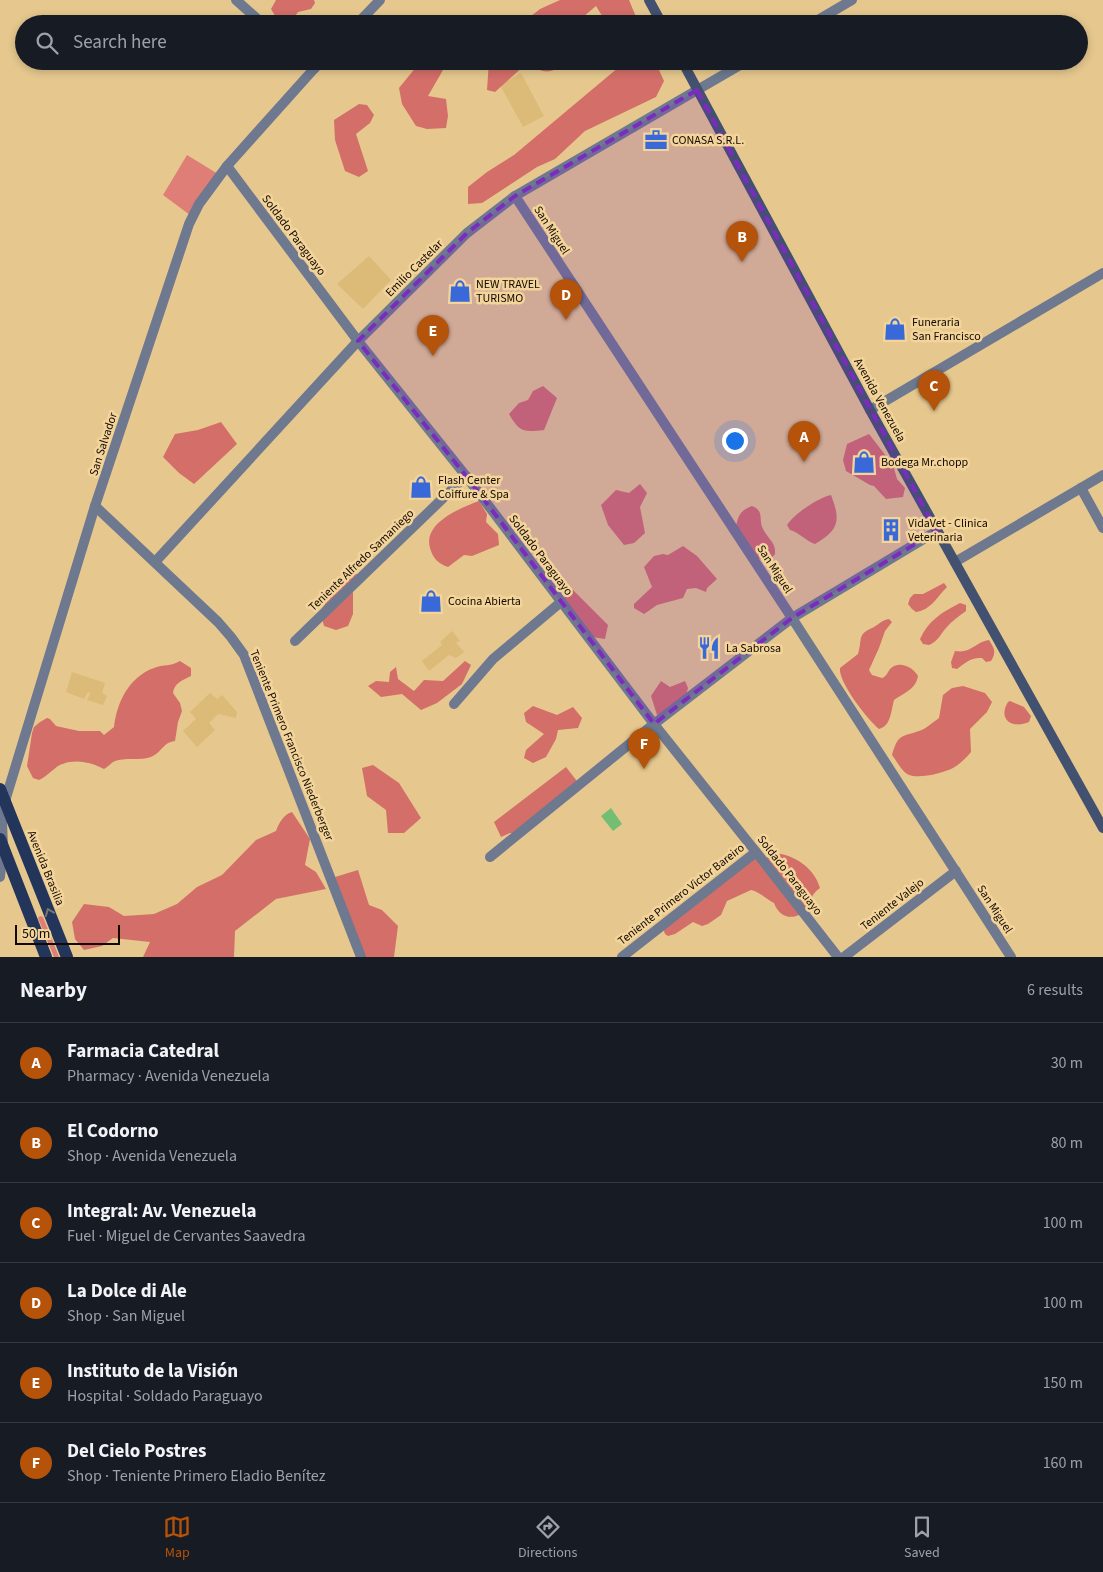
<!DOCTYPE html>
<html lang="en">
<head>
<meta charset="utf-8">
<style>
  body { margin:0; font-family:"Source Sans 3",sans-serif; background:#242831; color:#f1f3f6 }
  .scale { position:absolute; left:15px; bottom:12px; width:105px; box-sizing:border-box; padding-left:5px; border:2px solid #140900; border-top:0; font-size:14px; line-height:18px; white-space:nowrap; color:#140900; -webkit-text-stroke:4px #f3d59b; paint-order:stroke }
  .you { position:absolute; left:734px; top:440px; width:18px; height:18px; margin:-12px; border:4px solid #fff; border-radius:50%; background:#1a73e8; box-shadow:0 0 0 8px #1a73e833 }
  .badge { display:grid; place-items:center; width:32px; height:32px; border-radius:50%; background:#b45309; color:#fff; font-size:16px; font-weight:700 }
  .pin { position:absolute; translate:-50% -41px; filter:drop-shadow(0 1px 2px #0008) }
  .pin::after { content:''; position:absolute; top:26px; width:18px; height:15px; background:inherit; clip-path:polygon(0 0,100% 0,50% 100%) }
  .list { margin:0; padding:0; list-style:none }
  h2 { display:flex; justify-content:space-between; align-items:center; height:65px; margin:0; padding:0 20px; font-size:21px }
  h2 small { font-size:16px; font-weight:400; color:#9ea1a6 }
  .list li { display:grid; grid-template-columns:32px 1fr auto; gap:15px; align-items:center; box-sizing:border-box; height:80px; padding:0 20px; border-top:1px solid #363941 }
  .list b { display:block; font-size:19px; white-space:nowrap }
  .list p { margin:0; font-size:16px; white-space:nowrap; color:#9ea1a6 }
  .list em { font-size:16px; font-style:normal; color:#9ea1a6 }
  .icon { flex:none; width:28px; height:28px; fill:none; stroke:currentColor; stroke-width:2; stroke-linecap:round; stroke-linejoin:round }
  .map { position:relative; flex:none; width:1103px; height:957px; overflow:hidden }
  .search { position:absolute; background:#171b24; box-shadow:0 2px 8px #0003; left:15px; right:15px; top:15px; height:55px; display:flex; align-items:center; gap:12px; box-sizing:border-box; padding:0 18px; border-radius:28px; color:#9ea1a6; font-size:19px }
  .sheet { height:545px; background:#171b24 }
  nav { display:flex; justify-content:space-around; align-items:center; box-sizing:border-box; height:70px; border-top:1px solid #363941; background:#171b24; font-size:14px; color:#9ea1a6 }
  nav a { display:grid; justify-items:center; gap:2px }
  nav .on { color:#b45309 }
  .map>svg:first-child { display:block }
  .built { fill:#dcbb79 }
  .green { fill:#df7d77 }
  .forest { fill:#d46e69 }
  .water { fill:#73be73 }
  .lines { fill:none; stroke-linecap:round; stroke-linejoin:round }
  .minor { stroke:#6e798f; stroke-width:10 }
  .tertiary { stroke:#6e798f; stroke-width:10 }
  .secondary { stroke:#425170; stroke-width:10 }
  .primary { stroke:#23355a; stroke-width:12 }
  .oneway { stroke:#767574 }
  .marked { fill:#7b2cbf; fill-opacity:0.2; stroke:#7b2cbf; stroke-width:4; stroke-dasharray:10 6; stroke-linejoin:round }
  .labels { text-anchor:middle; stroke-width:5; stroke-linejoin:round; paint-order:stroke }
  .poi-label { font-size:12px; fill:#140900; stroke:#f3d59b; text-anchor:start }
  .street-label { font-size:12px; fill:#140900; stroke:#f3d59b }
</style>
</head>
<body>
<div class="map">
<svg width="1103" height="957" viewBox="0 0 1103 957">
  <rect width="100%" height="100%" fill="#e6c88e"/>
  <g class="built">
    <path d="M521,73L544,116L523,127L500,85Z"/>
    <path d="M369,256L391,280L363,309L337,284Z"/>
    <path d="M452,631L460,641L456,643L464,652L456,658L449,655L429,671L422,661L442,645L440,642Z"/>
    <path d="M72,672L105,683L102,693L107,696L103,705L87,700L90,694L88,692L84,699L66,692Z"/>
    <path d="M210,693L217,699L222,695L237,712L236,718L218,714L209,723L215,730L197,747L183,731L196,719L190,712Z"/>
  </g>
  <g class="green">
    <path d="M187,155L218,174L190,215L163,195Z"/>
    <path d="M40,916L43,917L59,957H54L38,918Z"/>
  </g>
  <g class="forest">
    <path d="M276,0H314L315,3L311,9L298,12C293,19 289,24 280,24L271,9Z"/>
    <path d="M560,0H629L639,24H607L596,6L583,17L582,24H521L540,9Z"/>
    <path d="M421,61H445L443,70L428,96L446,99L448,116L446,128L427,129L416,126L402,104L399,88Z"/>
    <path d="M489,61H567C548,76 546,73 526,64L495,92L487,90Z"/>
    <path d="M620,61H655L664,81L656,97L585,131L555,159L537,167L482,203L468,204V187L487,172L514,155L619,67Z"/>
    <path d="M359,104L367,105L374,115L370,123L356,134L368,171L359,177L345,171L335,140L334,120Z"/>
    <path d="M543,386L557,398L544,430C524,432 520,433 509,414L519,403L528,400L533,391Z"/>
    <path d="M221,422L237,444L194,484L179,473L163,457L175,434L198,430Z"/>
    <path d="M869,434L893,465L897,479L905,488L903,497L886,499L874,486L870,485L846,471L843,460L847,444Z"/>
    <path d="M640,484L647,493L640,507L645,533L634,543L624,545L608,525L601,505L616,490L629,493Z"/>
    <path d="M831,495C841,521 839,530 815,544C806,541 800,533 790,530L787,525C795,513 818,498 831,495Z"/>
    <path d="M479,501L487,514L486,522L498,534L499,545L472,556L464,555L448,567C437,563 433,558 430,548C423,523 460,508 479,501Z"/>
    <path d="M752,506C765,511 758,520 763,529C768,539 776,542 775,554L771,559L766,561L750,555L735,531C738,518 738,511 752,506Z"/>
    <path d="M683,546L697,556L717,579L707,588L706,592L696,588L687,589L683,598L657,605L644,614L634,608V604L652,587L644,567L654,556L663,554L668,555Z"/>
    <path d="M346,574H358L353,589V614L348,626L336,630L324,626L320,611Z"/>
    <path d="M944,583L947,587C937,597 931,610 916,612L912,609L908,604L910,598L914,594H923Z"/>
    <path d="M571,588L608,625L605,639L592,637L563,603L566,591Z"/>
    <path d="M960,603L966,605V611C959,616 952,621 946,628C940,635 938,641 929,645L923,644L920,639C928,621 942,612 960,603Z"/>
    <path d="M889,619L892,622L885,631L879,648L869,670L872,675L882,678C887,676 887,673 890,669C899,660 913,667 918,676C916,689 904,693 894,700C891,711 891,726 879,729C868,720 838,682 840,668L858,654C863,638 856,635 874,627C879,624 882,620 889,619Z"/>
    <path d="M989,640C994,648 997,652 991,661L986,662L982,658C971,657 965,663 957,669L952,668L951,662L955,651C971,654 975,642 989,640Z"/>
    <path d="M180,661L191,668V676C183,680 174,683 173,693L180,703L182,711L178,722L175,741C164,742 162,751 153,756C141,762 125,756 113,762C110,764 108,767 104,769C91,762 73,758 58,766C51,771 46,777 39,780L33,778L27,766L32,733L34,727L40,722L47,718L50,719L56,726L79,731H100L104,735L114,727C117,702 129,677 154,668C164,664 170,667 180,661Z"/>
    <path d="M465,661L471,665L462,684L437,703L421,710L402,694L381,697L368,686L376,681L389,682L390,672L396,667L398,679L414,691L424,680L443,681Z"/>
    <path d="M661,681L670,687L685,681L688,688L683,706L657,715L651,696Z"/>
    <path d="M963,686L985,693L992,702L987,712L970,729L971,752C966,758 960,764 953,768C943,773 917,780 907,774C901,770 896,760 892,755C898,734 901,737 919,731C926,729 933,722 939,718L943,695L952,688Z"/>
    <path d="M1010,701L1024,707L1031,716L1029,722C1013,729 997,720 1008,702Z"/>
    <path d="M533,706L557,715L573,707L582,718L578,728L558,730L556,739L546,757L533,763L524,758L526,750L544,734L526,722L524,713Z"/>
    <path d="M373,765L399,783L421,818L404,833H388L386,810L367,796L362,768Z"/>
    <path d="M566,767L580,785L518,834L510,833L501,837L494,822Z"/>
    <path d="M292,812L310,839L305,865L316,872L326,889L276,899L235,931L234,957H143L150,942L113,938L102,946L84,950L75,939L72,922L84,904L109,907L124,916L154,914L177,904L197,887L222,875L256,840L276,831C279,823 283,815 292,812Z"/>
    <path d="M781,854C799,858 815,870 820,888C809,896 813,900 808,908C797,921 780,920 774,903C766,899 760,892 751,890L727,901L721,915L708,924L702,926L693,922L675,934L668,936L665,934L663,928L746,858L764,859L772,855Z"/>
    <path d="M358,870L369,905L382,910L398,926L394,957H360L335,877Z"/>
  </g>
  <path class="water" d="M611,808L622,824L613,831L601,816Z"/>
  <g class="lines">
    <g class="minor">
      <path d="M236,0L263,24"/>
      <path d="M357,24L380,0"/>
      <path d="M811,24L852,0"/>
      <path d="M307,61L315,68"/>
      <path d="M227,166L358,341L466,476L654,724L756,852L838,957"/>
      <path d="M515,196L792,618L1011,957"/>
      <path d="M1081,488L1103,528"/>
      <path d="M95,506L218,622L231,637L244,655L361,957"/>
      <path d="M155,562L358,341L467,233L515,196L747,61"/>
      <path d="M955,562L1103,475"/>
      <path d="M295,641L466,476"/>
      <path d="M454,704L493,659L561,602"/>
      <path d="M490,857L654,724L792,618L937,531"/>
      <path d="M0,877L3,847L2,821L5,801L95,506L189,224L199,204L227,166L321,61"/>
      <path d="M622,957L756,852"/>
      <path d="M844,957L956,871"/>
    </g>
    <path class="tertiary" d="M870,410L1103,273"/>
    <g class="secondary">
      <path d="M649,0L662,24"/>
      <path d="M682,61L870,410L1103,828"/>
    </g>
    <g class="primary">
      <path d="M0,789L67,957"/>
      <path d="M0,839L46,957"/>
    </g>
  </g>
  <defs><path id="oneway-chevron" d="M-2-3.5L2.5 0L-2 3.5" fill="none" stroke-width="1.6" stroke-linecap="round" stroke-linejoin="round" transform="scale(1.25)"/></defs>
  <use class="oneway" href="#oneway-chevron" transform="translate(49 912) rotate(-112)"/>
  <path class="marked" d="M697,90L937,531L792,618L654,724L466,476L358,341L467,233L515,196Z"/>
  <defs>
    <symbol id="office-bare" viewBox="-9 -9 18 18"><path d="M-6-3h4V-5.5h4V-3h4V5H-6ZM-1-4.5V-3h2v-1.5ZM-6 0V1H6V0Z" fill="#3969d9" stroke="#f3d59b" stroke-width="2.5" paint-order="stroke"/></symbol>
    <symbol id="shop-bare" viewBox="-9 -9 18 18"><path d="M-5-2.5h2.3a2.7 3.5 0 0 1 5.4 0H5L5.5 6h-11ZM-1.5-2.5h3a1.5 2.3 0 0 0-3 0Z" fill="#3969d9" stroke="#f3d59b" stroke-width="2.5" paint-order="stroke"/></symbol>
    <symbol id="building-bare" viewBox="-9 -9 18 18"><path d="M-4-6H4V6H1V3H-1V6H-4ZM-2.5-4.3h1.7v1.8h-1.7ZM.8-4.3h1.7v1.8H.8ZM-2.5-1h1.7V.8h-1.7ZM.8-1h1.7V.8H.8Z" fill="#3969d9" stroke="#f3d59b" stroke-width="2.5" paint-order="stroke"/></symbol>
    <symbol id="restaurant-bare" viewBox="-9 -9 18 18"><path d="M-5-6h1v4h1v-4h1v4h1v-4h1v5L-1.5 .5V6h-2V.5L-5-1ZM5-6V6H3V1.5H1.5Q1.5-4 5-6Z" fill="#3969d9" stroke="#f3d59b" stroke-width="2.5" paint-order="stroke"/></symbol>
  </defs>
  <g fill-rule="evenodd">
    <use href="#office-bare" x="640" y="124" width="32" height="32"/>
    <use href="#shop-bare" x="444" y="275" width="32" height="32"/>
    <use href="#shop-bare" x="879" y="313" width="32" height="32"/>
    <use href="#shop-bare" x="848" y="446" width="32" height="32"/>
    <use href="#shop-bare" x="405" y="471" width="32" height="32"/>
    <use href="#building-bare" x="875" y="514" width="32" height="32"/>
    <use href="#shop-bare" x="415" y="585" width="32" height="32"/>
    <use href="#restaurant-bare" x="693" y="632" width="32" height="32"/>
  </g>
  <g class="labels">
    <g class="poi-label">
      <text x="672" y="144">CONASA S.R.L.</text>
      <text x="476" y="288">NEW TRAVEL<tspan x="476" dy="14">TURISMO</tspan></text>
      <text x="912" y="326">Funeraria<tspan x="912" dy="14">San Francisco</tspan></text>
      <text x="881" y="466">Bodega Mr.chopp</text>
      <text x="438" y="484">Flash Center<tspan x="438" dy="14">Coiffure &amp; Spa</tspan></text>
      <text x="908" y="527">VidaVet - Clinica<tspan x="908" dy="14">Veterinaria</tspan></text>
      <text x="448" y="605">Cocina Abierta</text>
      <text x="726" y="652">La Sabrosa</text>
    </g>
    <g class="street-label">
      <text transform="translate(552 230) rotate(57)" y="4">San Miguel</text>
      <text transform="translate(294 235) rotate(53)" y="4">Soldado Paraguayo</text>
      <text transform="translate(414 268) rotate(-45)" y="4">Emilio Castelar</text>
      <text transform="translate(880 400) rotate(61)" y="4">Avenida Venezuela</text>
      <text transform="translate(103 444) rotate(-72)" y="4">San Salvador</text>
      <text transform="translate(541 555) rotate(53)" y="4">Soldado Paraguayo</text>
      <text transform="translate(361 560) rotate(-44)" y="4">Teniente Alfredo Samaniego</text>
      <text transform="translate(775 569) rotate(57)" y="4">San Miguel</text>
      <text transform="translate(292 745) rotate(68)" y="4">Teniente Primero Francisco Niederberger</text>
      <text transform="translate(46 868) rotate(68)" y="4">Avenida Brasilia</text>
      <text transform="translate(790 875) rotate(52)" y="4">Soldado Paraguayo</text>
      <text transform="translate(681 894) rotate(-38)" y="4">Teniente Primero Victor Bareiro</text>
      <text transform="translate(892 904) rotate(-38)" y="4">Teniente Valejo</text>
      <text transform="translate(995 909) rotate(57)" y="4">San Miguel</text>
    </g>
  </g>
</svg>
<div class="scale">50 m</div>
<div class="you"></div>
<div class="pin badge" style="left:804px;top:462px">A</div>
<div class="pin badge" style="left:742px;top:262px">B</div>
<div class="pin badge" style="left:934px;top:411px">C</div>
<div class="pin badge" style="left:566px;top:320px">D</div>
<div class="pin badge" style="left:433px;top:356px">E</div>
<div class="pin badge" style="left:644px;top:769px">F</div>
<div class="search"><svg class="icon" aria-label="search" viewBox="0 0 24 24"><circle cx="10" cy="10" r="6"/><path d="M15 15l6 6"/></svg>Search here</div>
</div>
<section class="sheet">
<h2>Nearby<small>6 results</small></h2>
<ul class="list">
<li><span class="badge">A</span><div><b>Farmacia Catedral</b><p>Pharmacy · Avenida Venezuela</p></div><em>30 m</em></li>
<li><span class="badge">B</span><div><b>El Codorno</b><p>Shop · Avenida Venezuela</p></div><em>80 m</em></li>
<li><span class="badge">C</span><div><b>Integral: Av. Venezuela</b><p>Fuel · Miguel de Cervantes Saavedra</p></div><em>100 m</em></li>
<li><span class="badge">D</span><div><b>La Dolce di Ale</b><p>Shop · San Miguel</p></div><em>100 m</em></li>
<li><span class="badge">E</span><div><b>Instituto de la Visión</b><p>Hospital · Soldado Paraguayo</p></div><em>150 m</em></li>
<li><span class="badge">F</span><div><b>Del Cielo Postres</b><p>Shop · Teniente Primero Eladio Benítez</p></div><em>160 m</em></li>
</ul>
</section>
<nav>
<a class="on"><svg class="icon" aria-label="map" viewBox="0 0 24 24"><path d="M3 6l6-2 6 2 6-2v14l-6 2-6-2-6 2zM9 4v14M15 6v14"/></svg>Map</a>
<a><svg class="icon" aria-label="directions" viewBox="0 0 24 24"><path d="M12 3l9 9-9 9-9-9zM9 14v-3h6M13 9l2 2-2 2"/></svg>Directions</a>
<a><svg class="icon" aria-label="saved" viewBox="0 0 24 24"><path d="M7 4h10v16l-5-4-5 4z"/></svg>Saved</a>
</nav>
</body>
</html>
